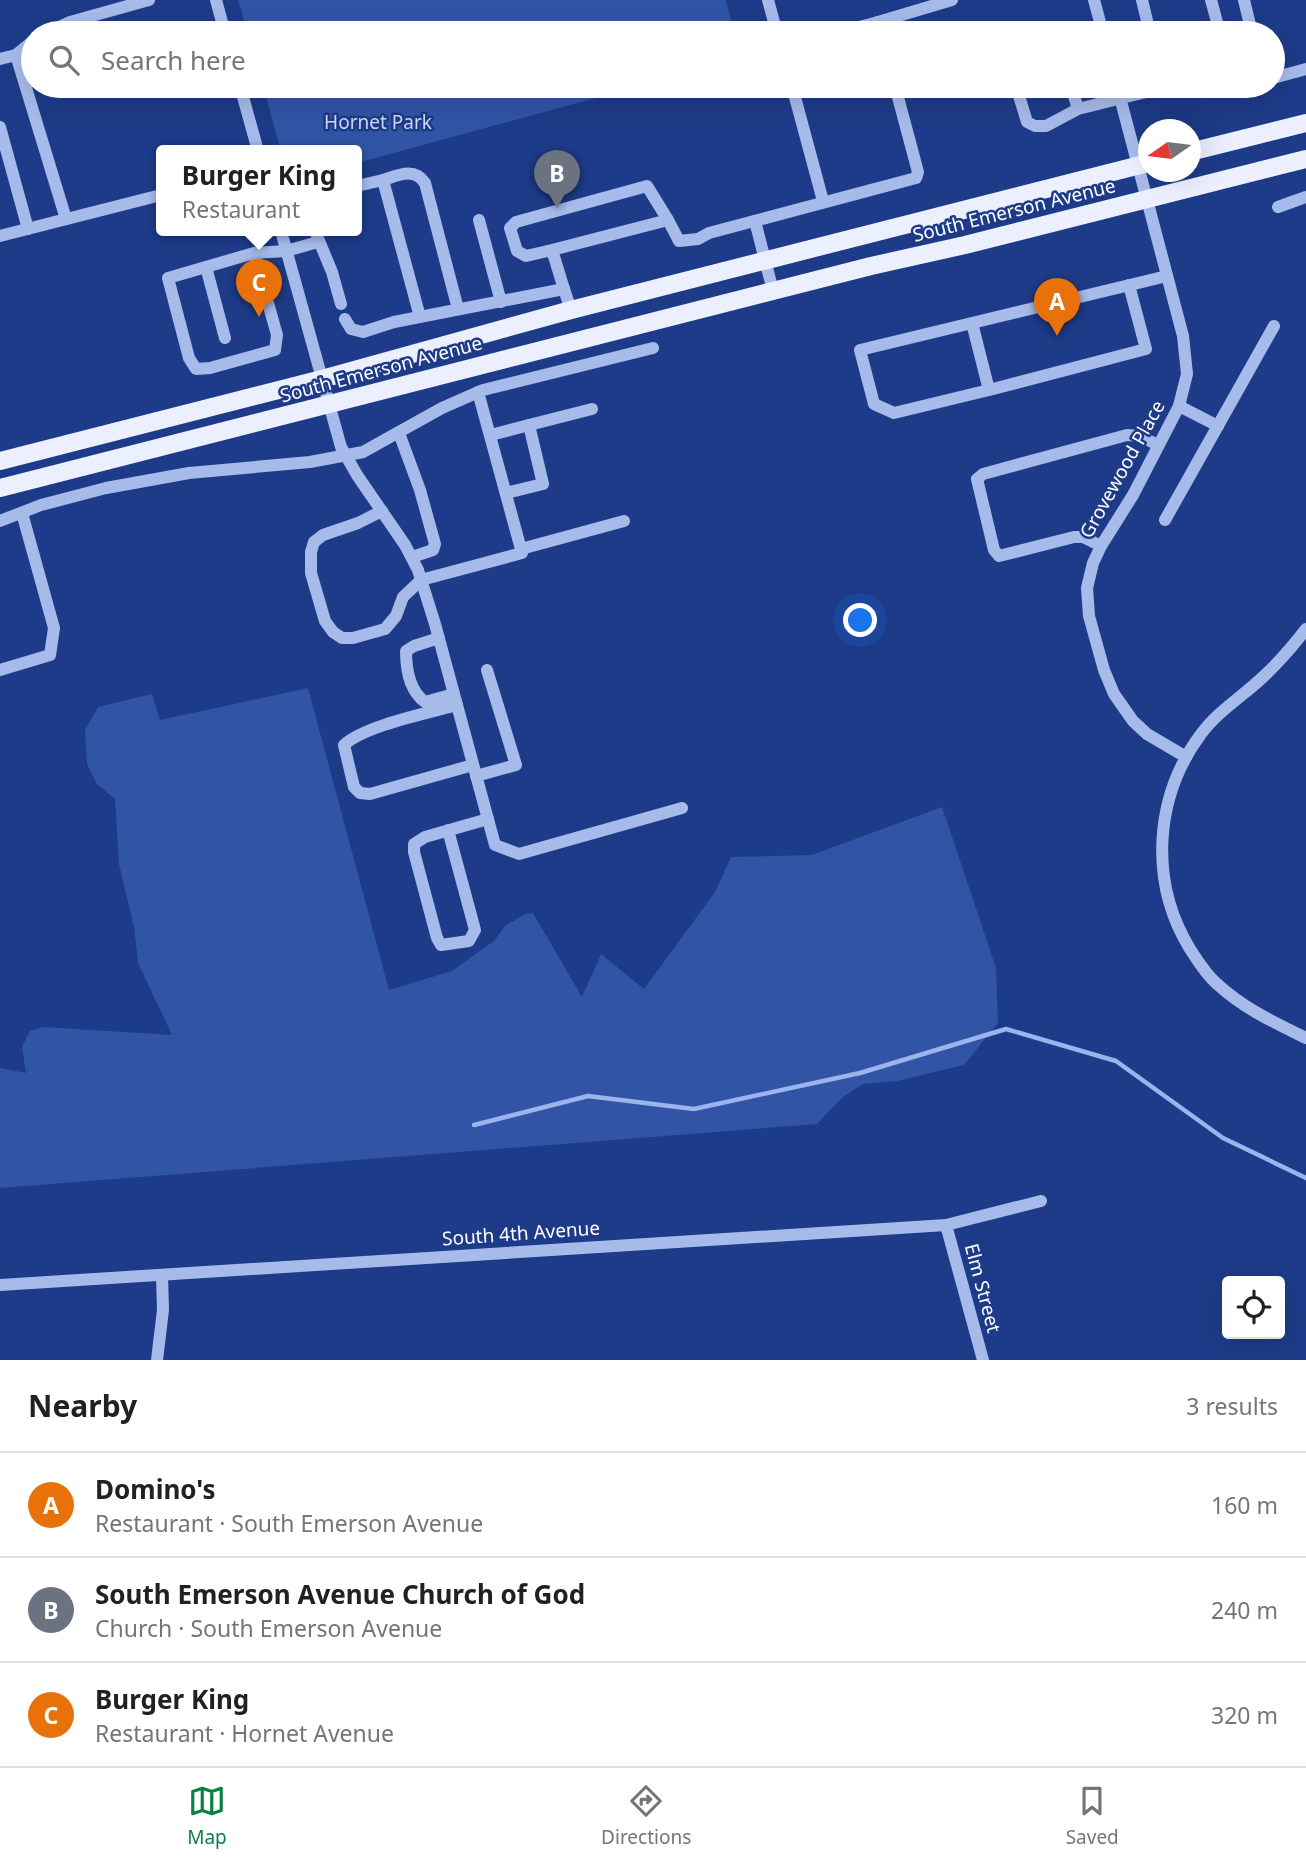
<!DOCTYPE html>
<html lang="en">
<head>
<meta charset="utf-8">
<style>
  body { margin:0; font-family:"Noto Sans",sans-serif; background:#f6f6f6; color:#202124 }
  .controls { position:absolute; right:21px; bottom:21px; display:grid; overflow:hidden; border-radius:7px; box-shadow:0 7px 28px #0002 }
  .controls button { width:63px; height:63px; display:grid; place-items:center; padding:0; border:0; border-bottom:2px solid #e0e0e0; background:#fff; color:#202124; font:35px sans-serif }
  .compass { position:absolute; left:1138px; top:119px; width:63px; height:63px; border-radius:50%; background:#fff; box-shadow:0 7px 28px #0002; rotate:256deg }
  .you { position:absolute; left:861px; top:621px; width:24px; height:24px; margin:-18px; border:5px solid #fff; border-radius:50%; background:#1a73e8; box-shadow:0 0 0 10px #1a73e833 }
  .badge { display:grid; place-items:center; width:46px; height:46px; border-radius:50%; background:#0b8043; color:#fff; font-size:23px; font-weight:700 }
  .pin { position:absolute; translate:-50% -58px; filter:drop-shadow(0 2px 4px #0008) }
  .pin::after { content:''; position:absolute; top:37px; width:24px; height:21px; background:inherit; clip-path:polygon(0 0,100% 0,50% 100%) }
  .popup { position:absolute; left:156px; top:145px; width:206px; height:91px; box-sizing:border-box; display:grid; place-content:center; border-radius:7px; background:#fff; filter:drop-shadow(0 2px 5px #0005); font-size:23px; white-space:nowrap; color:#757577 }
  .popup b { font-size:26px; color:#202124 }
  .popup::after { content:''; position:absolute; left:50%; top:100%; margin-left:-14px; border:14px solid transparent; border-top-color:#fff }
  .list { margin:0; padding:0; list-style:none }
  h2 { display:flex; justify-content:space-between; align-items:center; height:91px; margin:0; padding:0 28px; font-size:30px }
  h2 small { font-size:23px; font-weight:400; color:#757577 }
  .list li { display:grid; grid-template-columns:46px 1fr auto; gap:21px; align-items:center; box-sizing:border-box; height:105px; padding:0 28px; border-top:2px solid #e0e0e0 }
  .list b { display:block; font-size:26px; white-space:nowrap }
  .list p { margin:0; font-size:23px; white-space:nowrap; color:#757577 }
  .list em { font-size:23px; font-style:normal; color:#757577 }
  .icon { flex:none; width:38px; height:38px; fill:none; stroke:currentColor; stroke-width:2; stroke-linecap:round; stroke-linejoin:round }
  .map { position:relative; flex:none; width:1306px; height:1360px; overflow:hidden }
  .search { position:absolute; background:#fff; box-shadow:0 7px 28px #0002; left:21px; right:21px; top:21px; height:77px; display:flex; align-items:center; gap:18px; box-sizing:border-box; padding:0 24px; border-radius:38px; color:#757577; font-size:26px }
  .sheet { height:406px; background:#fff }
  nav { display:flex; justify-content:space-around; align-items:center; box-sizing:border-box; height:98px; border-top:2px solid #e0e0e0; background:#fff; font-size:19px; color:#757577 }
  nav a { display:grid; justify-items:center; gap:4px }
  nav .on { color:#0b8043 }
  .map>svg:first-child { display:block }
  .green { fill:#3154a6 }
  .lines { fill:none; stroke-linecap:round; stroke-linejoin:round }
  .stream { stroke:#9bb4ed; stroke-width:4.5 }
  .minor { stroke:#a7bbeb; stroke-width:12 }
  .major { stroke:#ecf0fe; stroke-width:18 }
  .labels { text-anchor:middle; stroke-width:5; stroke-linejoin:round; paint-order:stroke }
  .park-label { font-size:19px; fill:#ccd9f8; stroke:#1d3b88 }
  .street-label { font-size:19px; fill:#fff; stroke:#1d3b88 }
</style>
</head>
<body>
<div class="map">
<svg width="1306" height="1360" viewBox="0 0 1306 1360">
  <rect width="100%" height="100%" fill="#1d3b88"/>
  <g class="green">
    <path d="M238,0H726L734,33H248Z"/>
    <path d="M263,86H640L357,163V151H281Z"/>
    <path d="M308,688L389,990L452,971L494,941L505,926L525,914L533,913L582,997L601,954L644,989L715,892L731,857L812,855L942,807L996,968L998,1023L964,1065L897,1081L863,1084L843,1097L817,1124L0,1188V1068L26,1073L22,1047L30,1031L43,1027L172,1035L138,963L134,927L119,864L115,799L97,784L87,764L85,730L98,707L152,694L160,720Z"/>
  </g>
  <g class="lines">
    <path class="stream" d="M474,1125L588,1096L694,1109L860,1073L1006,1029L1116,1061L1223,1138L1306,1178"/>
    <g class="minor">
      <path d="M216,0L225,33"/>
      <path d="M768,0L777,33"/>
      <path d="M1094,0L1103,33"/>
      <path d="M1142,0L1150,33"/>
      <path d="M1211,0L1220,33"/>
      <path d="M1244,0L1252,33"/>
      <path d="M47,33L70,22L149,0"/>
      <path d="M837,33L878,22"/>
      <path d="M881,33L878,22L952,0"/>
      <path d="M1025,33L1044,28L1053,33"/>
      <path d="M16,55L33,41"/>
      <path d="M0,59L16,55L66,219"/>
      <path d="M1273,78L1306,69"/>
      <path d="M240,86L258,151"/>
      <path d="M792,86L823,201"/>
      <path d="M1016,86L1027,122L1035,126H1046L1078,109L1166,87L1234,88V86"/>
      <path d="M1071,86L1078,109"/>
      <path d="M1117,86L1183,336L1187,374L1179,406L1133,495L1101,546L1093,563L1087,588L1089,616L1104,670L1114,694L1133,721L1147,734L1186,757"/>
      <path d="M0,127L28,229"/>
      <path d="M383,180C399,175 414,167 425,183L458,309"/>
      <path d="M357,186L383,180L420,317"/>
      <path d="M1278,207L1306,197"/>
      <path d="M479,220L501,302"/>
      <path d="M668,220L679,241L698,239L709,233L916,178L918,172L895,86"/>
      <path d="M755,221L773,291"/>
      <path d="M281,231L341,447L357,475L405,545L418,570L435,624L495,845L519,854L682,808"/>
      <path d="M315,231L332,272L341,304"/>
      <path d="M0,236L161,195"/>
      <path d="M552,250L668,220L647,186L516,222L510,228L517,251L526,256L552,250L564,289"/>
      <path d="M254,253L277,335L275,350L210,368L196,369L189,358L168,278L254,253L286,251L318,242"/>
      <path d="M206,267L225,338"/>
      <path d="M345,319L351,329L363,332L394,322L564,289L571,310"/>
      <path d="M972,323L989,390L894,413L874,404L860,350L1167,276"/>
      <path d="M989,390L1146,349L1129,285"/>
      <path d="M1179,406L1218,426"/>
      <path d="M529,425L592,409"/>
      <path d="M399,433L420,490L435,544L433,550L412,557"/>
      <path d="M491,435L529,425L543,484L506,493"/>
      <path d="M382,511L358,523L323,535L314,542L311,552V573L325,621L333,632L342,638H353L385,629L396,616L403,597L421,580L522,553L478,392"/>
      <path d="M1165,520L1274,326"/>
      <path d="M0,521L41,505L106,488L189,473L310,462L363,452L442,408L483,390L653,348"/>
      <path d="M1101,546L1083,537H1074L999,556L994,550L977,479L983,474L1127,435L1140,436L1158,445"/>
      <path d="M521,549L624,521"/>
      <path d="M1306,629C1293,646 1279,662 1263,677C1243,696 1218,711 1201,734C1154,797 1149,882 1190,949C1198,961 1205,973 1216,983C1243,1008 1273,1022 1306,1038"/>
      <path d="M439,638L414,646L406,651C406,669 410,691 425,702L454,694"/>
      <path d="M0,670L50,655L54,628L22,513"/>
      <path d="M457,705C428,713 364,726 344,745L354,787L360,793L370,794L473,765"/>
      <path d="M476,776L516,765L487,670"/>
      <path d="M448,830L475,930L469,941L441,945L437,938L414,852V844L425,837L488,819"/>
      <path d="M946,1225L983,1360"/>
      <path d="M0,1285L946,1225L1041,1201"/>
      <path d="M157,1360L163,1310L162,1275"/>
    </g>
    <g class="major">
      <path d="M1190,152L1306,123"/>
      <path d="M0,461L322,379L571,310L1148,163"/>
      <path d="M0,488L871,266L965,245L1306,159"/>
    </g>
  </g>
  <g class="labels">
    <g class="park-label">
      <text x="378" y="129">Hornet Park</text>
    </g>
    <g class="street-label">
      <text transform="translate(1014 210) rotate(-14)" y="7">South Emerson Avenue</text>
      <text transform="translate(381 369) rotate(-15)" y="7">South Emerson Avenue</text>
      <text transform="translate(1122 469) rotate(-61)" y="7">Grovewood Place</text>
      <text transform="translate(521 1233) rotate(-4)" y="7">South 4th Avenue</text>
      <text transform="translate(983 1288) rotate(75)" y="7">Elm Street</text>
    </g>
  </g>
</svg>
<div class="controls">
<button><svg class="icon" aria-label="locate" viewBox="0 0 24 24"><circle cx="12" cy="12" r="6"/><path d="M12 2v4M12 18v4M2 12h4M18 12h4"/></svg></button>
</div>
<svg class="compass" viewBox="-18 -18 36 36"><path d="M0-13l5 13h-10z" fill="#e53935"/><path d="M0 13l5-13h-10z" fill="#757577"/></svg>
<div class="you"></div>
<div class="pin badge" style="left:1057px;top:336px;background:#e8710a">A</div>
<div class="pin badge" style="left:557px;top:208px;background:#6b7280">B</div>
<div class="pin badge" style="left:259px;top:317px;background:#e8710a">C</div>
<div class="popup"><b>Burger King</b>Restaurant</div>
<div class="search"><svg class="icon" aria-label="search" viewBox="0 0 24 24"><circle cx="10" cy="10" r="6"/><path d="M15 15l6 6"/></svg>Search here</div>
</div>
<section class="sheet">
<h2>Nearby<small>3 results</small></h2>
<ul class="list">
<li><span class="badge" style="background:#e8710a">A</span><div><b>Domino's</b><p>Restaurant · South Emerson Avenue</p></div><em>160 m</em></li>
<li><span class="badge" style="background:#6b7280">B</span><div><b>South Emerson Avenue Church of God</b><p>Church · South Emerson Avenue</p></div><em>240 m</em></li>
<li><span class="badge" style="background:#e8710a">C</span><div><b>Burger King</b><p>Restaurant · Hornet Avenue</p></div><em>320 m</em></li>
</ul>
</section>
<nav>
<a class="on"><svg class="icon" aria-label="map" viewBox="0 0 24 24"><path d="M3 6l6-2 6 2 6-2v14l-6 2-6-2-6 2zM9 4v14M15 6v14"/></svg>Map</a>
<a><svg class="icon" aria-label="directions" viewBox="0 0 24 24"><path d="M12 3l9 9-9 9-9-9zM9 14v-3h6M13 9l2 2-2 2"/></svg>Directions</a>
<a><svg class="icon" aria-label="saved" viewBox="0 0 24 24"><path d="M7 4h10v16l-5-4-5 4z"/></svg>Saved</a>
</nav>
</body>
</html>
